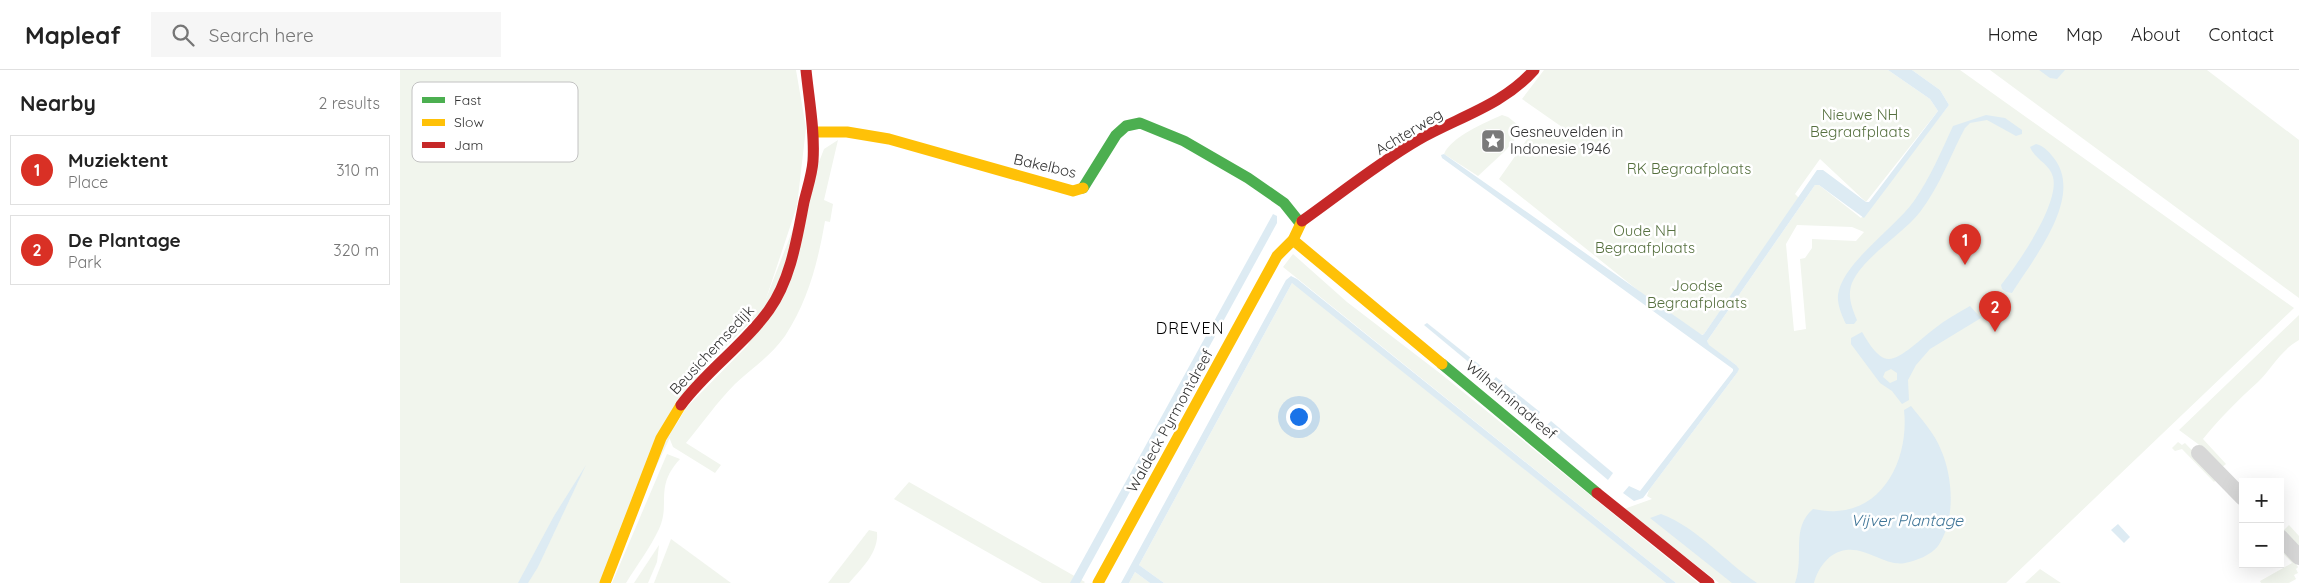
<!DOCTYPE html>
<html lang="en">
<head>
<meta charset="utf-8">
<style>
  body { margin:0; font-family:Quicksand,sans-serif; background:#f6f6f6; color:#222 }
  .controls { position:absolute; right:15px; bottom:15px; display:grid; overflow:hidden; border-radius:0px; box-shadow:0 5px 20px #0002 }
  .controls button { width:45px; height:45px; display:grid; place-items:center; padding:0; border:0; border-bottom:1px solid #e0e0e0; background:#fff; color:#222; font:25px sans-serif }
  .you { position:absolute; left:898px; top:346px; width:18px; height:18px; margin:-12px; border:4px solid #fff; border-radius:50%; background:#1a73e8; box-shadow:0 0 0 8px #1a73e833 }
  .badge { display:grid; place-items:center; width:32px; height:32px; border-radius:50%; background:#d93025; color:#fff; font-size:16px; font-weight:700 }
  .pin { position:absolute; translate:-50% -41px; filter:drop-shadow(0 1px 2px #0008) }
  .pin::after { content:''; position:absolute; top:26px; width:18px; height:15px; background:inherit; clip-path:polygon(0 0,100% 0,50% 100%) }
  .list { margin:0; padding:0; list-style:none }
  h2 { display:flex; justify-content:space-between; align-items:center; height:65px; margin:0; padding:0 20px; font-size:21px }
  h2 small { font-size:16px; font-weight:400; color:#767676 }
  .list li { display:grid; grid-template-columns:32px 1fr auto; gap:15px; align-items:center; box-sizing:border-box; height:70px; margin:0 10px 10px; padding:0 10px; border:1px solid #e0e0e0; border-radius:0px }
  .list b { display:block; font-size:19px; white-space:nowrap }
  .list p { margin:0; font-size:16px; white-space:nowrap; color:#767676 }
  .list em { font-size:16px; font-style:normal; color:#767676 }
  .icon { flex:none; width:28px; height:28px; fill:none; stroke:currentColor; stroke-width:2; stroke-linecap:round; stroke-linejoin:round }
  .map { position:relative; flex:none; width:1899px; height:513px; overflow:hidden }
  header { display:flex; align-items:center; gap:30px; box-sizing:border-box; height:70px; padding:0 25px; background:#fff; border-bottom:1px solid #e0e0e0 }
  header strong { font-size:24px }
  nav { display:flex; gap:28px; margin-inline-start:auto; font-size:18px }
  .search { width:350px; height:45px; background:#f6f6f6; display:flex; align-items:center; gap:12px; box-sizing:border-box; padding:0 18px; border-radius:0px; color:#767676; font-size:19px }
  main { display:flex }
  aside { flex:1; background:#fff }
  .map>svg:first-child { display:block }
  .green { fill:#f1f5ed; fill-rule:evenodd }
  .water { fill:#ddebf3; fill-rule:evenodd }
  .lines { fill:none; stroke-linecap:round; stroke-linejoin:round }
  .street { stroke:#d7d7d7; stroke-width:16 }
  .fast { stroke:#4caf50; stroke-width:11 }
  .slow { stroke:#ffc107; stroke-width:11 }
  .jam { stroke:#c62828; stroke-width:11 }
  .labels { text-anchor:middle; stroke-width:5; stroke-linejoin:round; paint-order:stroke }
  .park-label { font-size:15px; fill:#56703f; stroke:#fff }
  .street-label { font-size:15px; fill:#333; stroke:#fff }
  .poi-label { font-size:15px; fill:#333; stroke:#fff; text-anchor:start }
  .neighbourhood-label { font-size:16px; letter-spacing:1px; fill:#000; stroke:#fff }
  .water-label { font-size:16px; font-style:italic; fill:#3f7597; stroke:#fff }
  .key { fill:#fff; stroke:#c2c2c2; stroke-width:1 }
  .key-label { font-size:14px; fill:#333 }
</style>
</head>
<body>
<header>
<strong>Mapleaf</strong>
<div class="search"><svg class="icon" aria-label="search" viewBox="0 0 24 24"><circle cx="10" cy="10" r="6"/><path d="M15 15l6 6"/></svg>Search here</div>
<nav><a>Home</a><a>Map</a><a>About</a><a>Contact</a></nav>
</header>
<main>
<aside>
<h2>Nearby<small>2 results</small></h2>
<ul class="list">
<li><span class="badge">1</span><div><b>Muziektent</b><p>Place</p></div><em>310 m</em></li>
<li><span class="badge">2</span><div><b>De Plantage</b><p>Park</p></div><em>320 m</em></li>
</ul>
</aside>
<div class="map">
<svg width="1899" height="513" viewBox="0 0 1899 513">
  <rect width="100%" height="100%" fill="#fff"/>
  <g class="green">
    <path d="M0,0H396L406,58L397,136L362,241L302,300L201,513H0Z"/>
    <path d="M1144,0H1488L1530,29L1538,41L1466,132L1420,89L1395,124L1399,128L1304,264L1301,265L1255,234L1099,109L1135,58L1172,64L1122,29Z"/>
    <path d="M1512,0H1560L1894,238L1606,513H1319L1224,439L1252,429L1247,426L1249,420L1337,303L1336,295L1308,275L1307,271L1415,115H1419L1461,148L1549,35L1540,20ZM1397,155L1452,157L1464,162L1456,171L1412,169V178L1405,188L1400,189L1406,259L1394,261L1386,174Z"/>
    <path d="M1590,0H1807L1899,70V228Z"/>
    <path d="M1102,45L1108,47L1123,59L1106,80L1078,106L1044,84C1051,67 1086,52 1102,45Z"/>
    <path d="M438,70L424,130L433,134L430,152L425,151C418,192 408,231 385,266C370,287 352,298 335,314C317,332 302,354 286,373L321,395L315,403L273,377L269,367L286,338L348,275L424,79Z"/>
    <path d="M893,184L947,232L1041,304L1298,513H1276L883,197Z"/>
    <path d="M892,213L895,214L1266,513H764L739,495Z"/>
    <path d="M1899,245V270C1881,280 1872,298 1858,312C1838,330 1820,348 1803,369L1826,394L1821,398L1798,374L1779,360Z"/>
    <path d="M1778,372L1782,375L1785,373L1818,408L1814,412L1782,379L1775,381L1772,378Z"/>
    <path d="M267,384L280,389C254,417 271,433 259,459C250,478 237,495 226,513H212Z"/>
    <path d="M509,412L685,512L684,513H642L494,429Z"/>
    <path d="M1889,455L1899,466V479L1882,462Z"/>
    <path d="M469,460L477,462C479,482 462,498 449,513H428Z"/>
    <path d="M271,469L331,513H254Z"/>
    <path d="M1880,472L1898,497L1896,499L1898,503L1894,505L1896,509L1889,513H1861L1860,511L1892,493L1880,480Z"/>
    <path d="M259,475L257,492L248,513H234Z"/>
    <path d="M1640,499L1661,513H1625Z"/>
    <path d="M735,502L750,513H729Z"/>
  </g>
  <g class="water">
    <path d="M1488,0H1512L1540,20L1549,35L1464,148L1419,115H1415L1307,271L1309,275L1336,295L1339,299L1337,303L1243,428L1234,431L1223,423L1229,416L1240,421L1333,301V299L1042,88L1041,85L1044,84L1302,265L1304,264L1417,100H1423L1466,132H1469L1538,41L1530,29Z"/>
    <path d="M1639,0H1665L1657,9L1650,8Z"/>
    <path d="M1586,45L1605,48L1622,60V64L1616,66L1587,50L1570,53L1565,58C1550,86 1540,116 1520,142C1502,165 1463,187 1452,213C1447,226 1452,238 1457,250L1454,254H1446C1442,246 1437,234 1438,225C1442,193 1495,158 1514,131C1530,108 1541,82 1553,56Z"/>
    <path d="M1636,74C1645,76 1651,84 1656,91C1682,130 1633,189 1612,223L1606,222L1602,219L1601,215C1618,194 1660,133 1653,107C1649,93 1636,91 1630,77Z"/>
    <path d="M873,144L877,146V153L680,513H670Z"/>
    <path d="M891,206L897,209L1276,513H1266L892,213L739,495L764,513H750L735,502L729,513H721L886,210Z"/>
    <path d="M1570,236L1581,248L1530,279L1516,295L1508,310L1509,330L1502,334L1492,321L1480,313L1451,274V268L1462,262C1467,270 1477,289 1489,289C1501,289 1523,267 1534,259C1545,250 1558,243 1570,236ZM1491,299L1497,303V310L1490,313L1483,307L1485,302Z"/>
    <path d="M1027,253L1086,300L1083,304L1024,255Z"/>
    <path d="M1096,307L1140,342L1135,349L1092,312Z"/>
    <path d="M1511,336C1522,350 1535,364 1541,380C1553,407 1556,450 1538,476C1531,485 1516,491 1505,493C1487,497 1467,477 1446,480C1429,482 1418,498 1414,513H1395C1405,486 1390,459 1413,439C1421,440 1428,442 1437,441C1487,438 1509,384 1504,340Z"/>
    <path d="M1151,351L1213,403L1208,410L1145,357Z"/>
    <path d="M186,395L138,497L128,513H118L154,446Z"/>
    <path d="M1261,444C1298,458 1324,491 1357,513H1332L1250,448Z"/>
    <path d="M1718,454L1730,467L1724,473L1711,460Z"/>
  </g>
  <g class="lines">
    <g class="street">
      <path d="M1799,383L1843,428"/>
      <path d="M1880,467L1899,487"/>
    </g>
    <g class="fast">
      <path d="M683,118L716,65L726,56L740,53L784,71L848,108L884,133L900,153"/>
      <path d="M1042,294L1197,423"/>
    </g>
    <g class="slow">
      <path d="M413,62H447L489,69L673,121L683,118"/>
      <path d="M893,170L1042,294"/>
      <path d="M205,513L261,368L281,335"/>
      <path d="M698,513L877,186L893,170L902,151"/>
    </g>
    <g class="jam">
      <path d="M902,151C940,124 977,94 1018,70C1058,47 1102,36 1134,0"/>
      <path d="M281,335C307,300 344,275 369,240C391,209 397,168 404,132C407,119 412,105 413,91C415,61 409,30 406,0"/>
      <path d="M1197,423L1309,513"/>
    </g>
  </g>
  <defs>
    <symbol id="sight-square" viewBox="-11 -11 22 22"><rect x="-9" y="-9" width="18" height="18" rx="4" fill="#7a7a7a" stroke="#fff"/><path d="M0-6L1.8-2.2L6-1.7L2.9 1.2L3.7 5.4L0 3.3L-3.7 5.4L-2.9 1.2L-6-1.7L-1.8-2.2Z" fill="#fff"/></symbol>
  </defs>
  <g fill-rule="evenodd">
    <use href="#sight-square" x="1079" y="57" width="28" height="28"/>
  </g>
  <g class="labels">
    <g class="park-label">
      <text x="1460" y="50">Nieuwe NH<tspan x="1460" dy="17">Begraafplaats</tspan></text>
      <text x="1289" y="104">RK Begraafplaats</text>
      <text x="1245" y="166">Oude NH<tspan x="1245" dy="17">Begraafplaats</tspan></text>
      <text x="1297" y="221">Joodse<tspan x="1297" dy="17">Begraafplaats</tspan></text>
    </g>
    <g class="street-label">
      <text transform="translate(1009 62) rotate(-31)" y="5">Achterweg</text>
      <text transform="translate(645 96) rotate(13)" y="5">Bakelbos</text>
      <text transform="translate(312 280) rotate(-47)" y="5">Beusichemsedijk</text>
      <text transform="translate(1111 330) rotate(40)" y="5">Wilhelminadreef</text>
      <text transform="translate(770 351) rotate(-61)" y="5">Waldeck Pyrmontdreef</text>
    </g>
    <g class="poi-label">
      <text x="1110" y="67">Gesneuvelden in<tspan x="1110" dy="17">Indonesie 1946</tspan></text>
    </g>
    <g class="neighbourhood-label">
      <text x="790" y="264">DREVEN</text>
    </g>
    <g class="water-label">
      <text x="1507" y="456">Vijver Plantage</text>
    </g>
  </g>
  <rect x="12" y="12" width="166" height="80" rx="8" class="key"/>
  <rect x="22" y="27" width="23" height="6" fill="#4caf50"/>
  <rect x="22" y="49" width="23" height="7" fill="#ffc107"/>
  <rect x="22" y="72" width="23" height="6" fill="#c62828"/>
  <g class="key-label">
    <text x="54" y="35">Fast</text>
    <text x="54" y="57">Slow</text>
    <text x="54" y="80">Jam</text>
  </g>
</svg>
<div class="controls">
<button>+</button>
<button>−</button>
</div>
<div class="you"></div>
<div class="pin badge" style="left:1565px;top:195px">1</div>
<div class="pin badge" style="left:1595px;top:262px">2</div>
</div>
</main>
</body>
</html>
